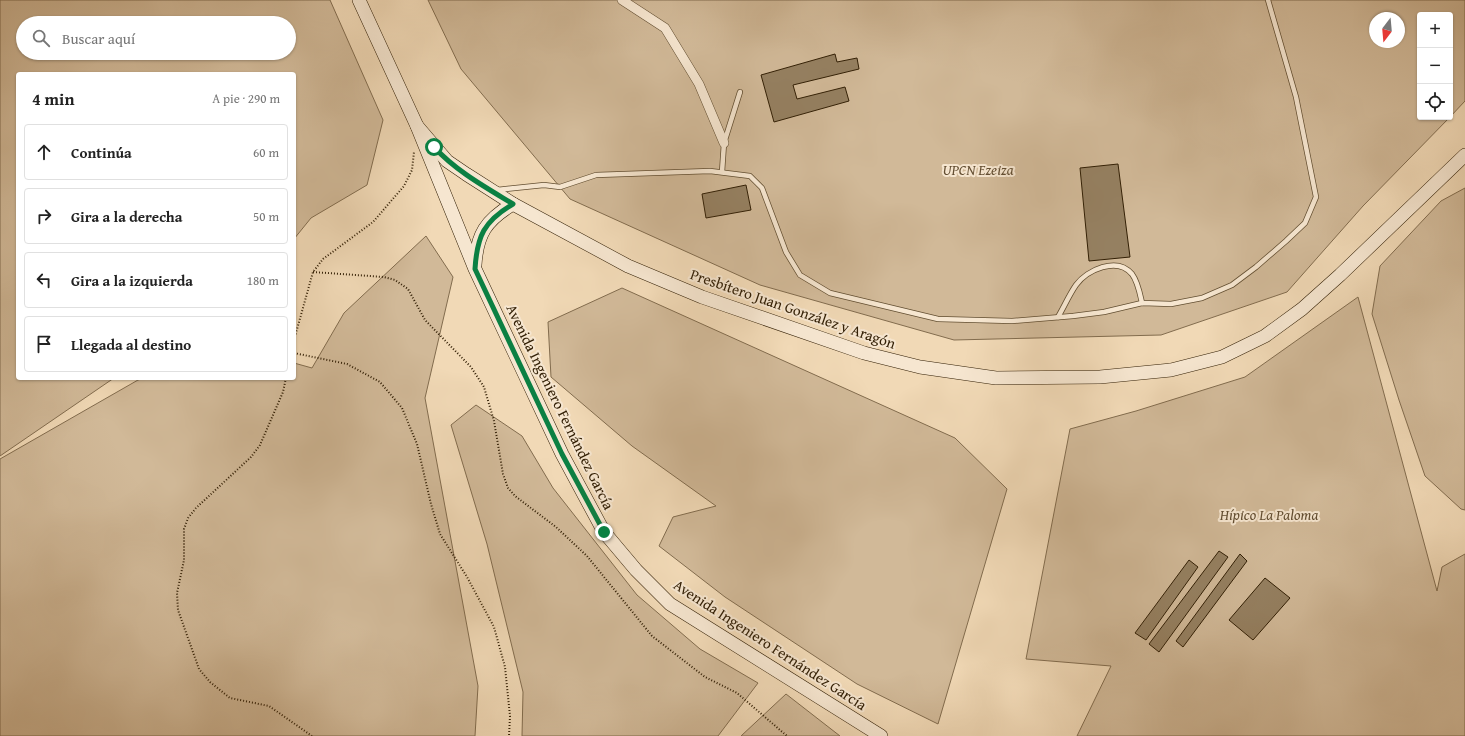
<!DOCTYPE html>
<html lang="es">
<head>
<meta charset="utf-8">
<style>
  body { margin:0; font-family:"Gentium Book Plus",serif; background:#f2f2f2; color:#222 }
  .controls { position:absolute; right:12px; top:12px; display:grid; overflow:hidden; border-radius:4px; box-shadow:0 1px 3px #0004 }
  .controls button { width:36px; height:36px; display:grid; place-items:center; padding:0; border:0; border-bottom:1px solid #e0e0e0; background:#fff; color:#222; font:20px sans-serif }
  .compass { position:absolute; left:1369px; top:12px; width:36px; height:36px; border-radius:50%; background:#fff; box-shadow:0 1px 3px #0004; rotate:196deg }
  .stop { position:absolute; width:12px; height:12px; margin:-9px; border:3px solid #0b8043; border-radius:50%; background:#fff }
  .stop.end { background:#0b8043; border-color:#fff; box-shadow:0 1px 4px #0008 }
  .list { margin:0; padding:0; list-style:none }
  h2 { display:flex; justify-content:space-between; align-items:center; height:52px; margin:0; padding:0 16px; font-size:17px }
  h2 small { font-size:13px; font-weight:400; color:#767676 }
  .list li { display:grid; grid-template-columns:26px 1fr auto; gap:12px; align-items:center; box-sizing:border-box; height:56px; margin:0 8px 8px; padding:0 8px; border:1px solid #e0e0e0; border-radius:4px }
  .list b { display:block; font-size:15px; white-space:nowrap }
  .list em { font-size:13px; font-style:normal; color:#767676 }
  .icon { flex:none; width:22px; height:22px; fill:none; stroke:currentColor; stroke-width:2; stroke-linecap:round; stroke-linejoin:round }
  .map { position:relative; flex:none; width:1465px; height:736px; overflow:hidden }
  .search { position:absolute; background:#fff; box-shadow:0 1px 3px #0004; left:16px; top:16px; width:280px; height:44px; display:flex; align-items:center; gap:10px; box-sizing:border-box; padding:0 14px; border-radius:22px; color:#767676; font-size:15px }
  .panel { position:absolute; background:#fff; box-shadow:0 1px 3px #0004; left:16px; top:72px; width:280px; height:308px; border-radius:4px }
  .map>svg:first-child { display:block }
  .green { fill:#d1b998; stroke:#826c4e; fill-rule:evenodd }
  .building { fill:#958061; stroke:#321f05 }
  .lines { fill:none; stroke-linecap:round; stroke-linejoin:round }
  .lane-casing { stroke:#624e31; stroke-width:6 }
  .street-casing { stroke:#624e31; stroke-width:10 }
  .secondary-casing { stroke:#321f05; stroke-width:14 }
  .path { stroke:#321f05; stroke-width:2; stroke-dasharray:1 2; stroke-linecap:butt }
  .lane { stroke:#f6e6d0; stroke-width:4.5 }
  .street { stroke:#f6e6d0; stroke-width:9 }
  .secondary { stroke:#f6e6d0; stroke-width:13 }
  .route { stroke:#0b8043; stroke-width:5 }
  .labels { text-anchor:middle; stroke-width:4; stroke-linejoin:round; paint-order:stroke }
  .park-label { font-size:15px; font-style:italic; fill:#624d31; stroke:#f6e6d0 }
  .street-label { font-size:15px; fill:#321f05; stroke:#f6e6d0 }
</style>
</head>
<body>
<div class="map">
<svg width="1465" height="736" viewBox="0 0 1465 736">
  <rect width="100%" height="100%" fill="#f1d9b6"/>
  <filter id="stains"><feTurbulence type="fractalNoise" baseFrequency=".005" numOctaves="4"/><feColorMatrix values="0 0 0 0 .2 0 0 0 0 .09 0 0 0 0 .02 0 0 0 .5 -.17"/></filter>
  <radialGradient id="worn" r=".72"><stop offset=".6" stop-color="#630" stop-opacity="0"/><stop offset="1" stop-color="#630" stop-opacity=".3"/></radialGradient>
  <g class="green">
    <path d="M0,0H330L383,120L367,185L311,218L294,239V74H18V378H114L0,456ZM23,23H289V53H23Z"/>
    <path d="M428,0H1465V101L1450,117V15H1420V117H1450L1363,206L1287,292L1161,335L954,340L760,285L570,199L461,69ZM1375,18H1399V42H1375Z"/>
    <path d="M1465,188V510L1461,509L1425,476L1399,400L1372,314L1380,266L1441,201Z"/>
    <path d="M426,236L453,277L425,398L478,686L475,736H0V459L138,380L145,378H294V363L312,368L344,313Z"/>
    <path d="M622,288L955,438L1007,489L938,724L857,684L725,597L659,546L673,517L716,506L632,446L551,377L548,322Z"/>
    <path d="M1358,297L1437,591L1442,567L1465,554V736H1077L1111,666L1026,659L1070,429L1136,411L1245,377Z"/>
    <path d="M476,405L522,436L553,488L637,595L700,649L758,683L718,736H522L523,692L487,544L451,425Z"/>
    <path d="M786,694L840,736H741Z"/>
  </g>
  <g class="building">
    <path d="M835,54L837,62L857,58L859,69L793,85L797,99L845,87L849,101L774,122L761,75Z"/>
    <path d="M1118,164L1130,257L1089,261L1080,168Z"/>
    <path d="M746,185L751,210L706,218L702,194Z"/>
    <path d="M1219,551L1228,557L1159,652L1149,644Z"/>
    <path d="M1240,554L1247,561L1183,647L1176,641Z"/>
    <path d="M1189,560L1198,567L1146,640L1135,633Z"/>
    <path d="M1265,578L1290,598L1253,640L1229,620Z"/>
  </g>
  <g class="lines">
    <defs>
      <g id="lane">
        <path d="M722,172L724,143L740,92"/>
        <path d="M497,190L544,185L560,187L596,175L710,171L750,176L762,188L786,252L800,275L830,293L938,319L1012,321L1073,316L1104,312L1142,303L1171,304L1202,298L1232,285L1256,267L1286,241L1305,223L1316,197L1296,97L1268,0"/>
        <path d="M1058,317C1064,307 1069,295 1076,285C1087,270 1117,256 1132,274C1138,282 1140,294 1142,303"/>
      </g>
      <path id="street" d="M622,0L665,28L699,84L724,143"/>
      <g id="secondary">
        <path d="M359,0L417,126L475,269L562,454L604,532L636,570L670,604L881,736"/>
        <path d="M417,126L447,161L466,174L513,204L628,266L702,297L864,353L920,367L996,378L1100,377L1171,370L1222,357L1265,336L1302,309L1340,275L1465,155"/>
        <path d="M475,265C477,234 486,220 513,204"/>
      </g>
    </defs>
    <use href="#lane" class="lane-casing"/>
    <use href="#street" class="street-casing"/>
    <use href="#secondary" class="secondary-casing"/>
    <g class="path">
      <path d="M313,272L384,277L395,280L408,289L425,320L471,367L484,387L494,421L503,474L508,488L515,496L556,527L587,556L652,636L705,677L737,693L787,736"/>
      <path d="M294,340L313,272L323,259L373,222L404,186L412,170L414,152"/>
      <path d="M294,353L347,364L380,382L402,408L417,444L431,504L440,534L467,577L494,627L505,667L510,716L509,736"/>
      <path d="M286,378L283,392L260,445L251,457L196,508L188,518L184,529V560L177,593L178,610L199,669L210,682L230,698L269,706L312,736"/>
    </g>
    <use href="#lane" class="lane"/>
    <use href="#street" class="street"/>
    <use href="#secondary" class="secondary"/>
  </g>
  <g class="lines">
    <path class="route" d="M434,147C456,171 485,187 513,204C484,221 477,236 475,269L562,454L604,532"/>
  </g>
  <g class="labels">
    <g class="park-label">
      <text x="978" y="175">UPCN Ezeiza</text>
      <text x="1269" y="520">Hípico La Paloma</text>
    </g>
    <g class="street-label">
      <text transform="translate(793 309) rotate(19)" y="5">Presbítero Juan González y Aragón</text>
      <text transform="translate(560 407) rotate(64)" y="5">Avenida Ingeniero Fernández García</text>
      <text transform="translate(770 645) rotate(33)" y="5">Avenida Ingeniero Fernández García</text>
    </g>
  </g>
  <rect width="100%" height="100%" filter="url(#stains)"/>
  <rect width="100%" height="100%" fill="url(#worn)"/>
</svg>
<div class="controls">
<button>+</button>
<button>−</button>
<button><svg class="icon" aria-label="locate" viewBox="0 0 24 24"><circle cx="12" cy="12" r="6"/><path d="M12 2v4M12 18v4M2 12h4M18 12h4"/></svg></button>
</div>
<svg class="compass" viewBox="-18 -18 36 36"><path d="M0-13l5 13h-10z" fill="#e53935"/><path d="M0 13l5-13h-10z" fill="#767676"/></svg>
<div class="stop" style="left:434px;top:147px"></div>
<div class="stop end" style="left:604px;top:532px"></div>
<div class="search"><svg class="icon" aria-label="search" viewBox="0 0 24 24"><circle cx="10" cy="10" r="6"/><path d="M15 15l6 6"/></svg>Buscar aquí</div>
<section class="panel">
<h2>4 min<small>A pie · 290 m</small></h2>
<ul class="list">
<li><svg class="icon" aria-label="ahead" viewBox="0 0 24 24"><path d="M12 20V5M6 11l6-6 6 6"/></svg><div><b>Continúa</b></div><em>60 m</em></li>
<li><svg class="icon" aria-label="right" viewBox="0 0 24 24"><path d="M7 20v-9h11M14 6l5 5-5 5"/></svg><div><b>Gira a la derecha</b></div><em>50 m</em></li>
<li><svg class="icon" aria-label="left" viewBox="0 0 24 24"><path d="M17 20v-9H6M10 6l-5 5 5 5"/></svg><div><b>Gira a la izquierda</b></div><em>180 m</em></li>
<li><svg class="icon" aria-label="arrive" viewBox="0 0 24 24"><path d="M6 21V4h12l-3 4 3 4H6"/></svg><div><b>Llegada al destino</b></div></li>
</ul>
</section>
</div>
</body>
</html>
